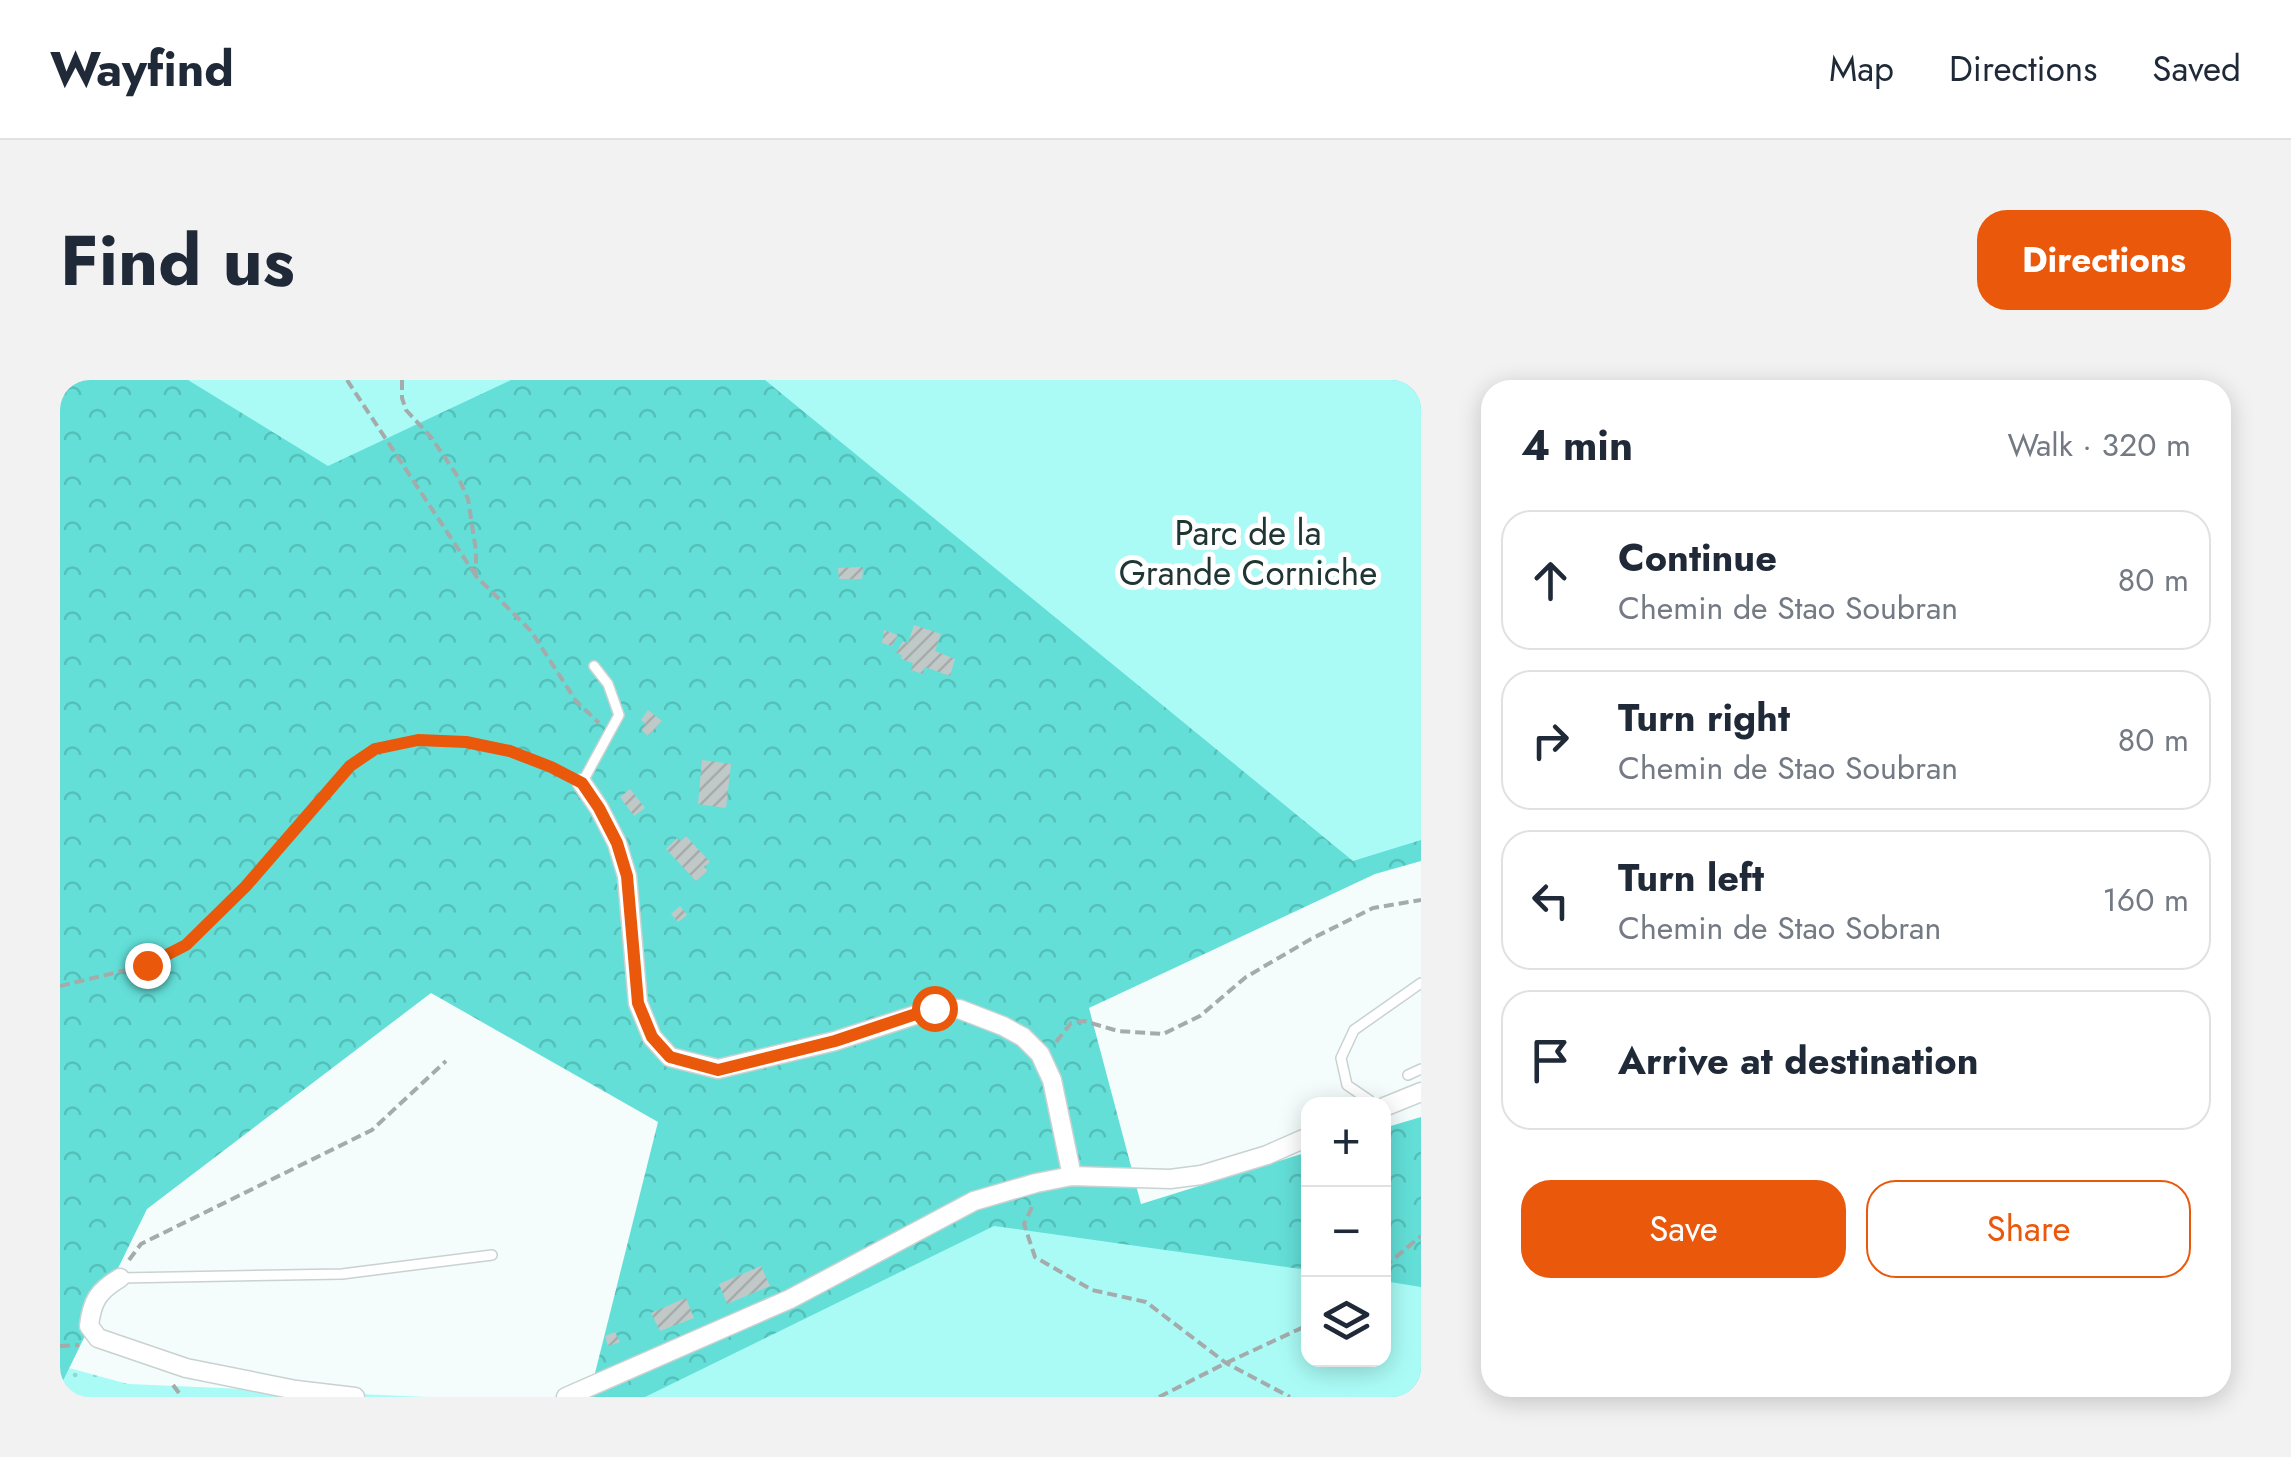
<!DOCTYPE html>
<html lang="en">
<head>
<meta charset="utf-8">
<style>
  body { margin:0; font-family:Jost,sans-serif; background:#f2f2f3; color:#1f2937 }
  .controls { position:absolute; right:30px; bottom:30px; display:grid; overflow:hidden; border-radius:20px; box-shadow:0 5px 25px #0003 }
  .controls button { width:90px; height:90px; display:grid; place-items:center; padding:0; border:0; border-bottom:2px solid #e0e1e3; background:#fff; color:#1f2937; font:50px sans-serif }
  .stop { position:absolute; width:30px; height:30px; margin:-22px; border:8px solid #ea580c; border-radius:50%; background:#fff }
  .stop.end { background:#ea580c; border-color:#fff; box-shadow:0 2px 10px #0008 }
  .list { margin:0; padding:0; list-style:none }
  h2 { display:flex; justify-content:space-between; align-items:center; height:130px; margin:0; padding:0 40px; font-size:42px }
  h2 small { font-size:32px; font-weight:400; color:#747a83 }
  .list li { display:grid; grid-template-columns:65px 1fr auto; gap:30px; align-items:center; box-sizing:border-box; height:140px; margin:0 20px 20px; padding:0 20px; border:2px solid #e0e1e3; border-radius:30px }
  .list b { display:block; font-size:38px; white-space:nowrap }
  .list p { margin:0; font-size:32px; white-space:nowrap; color:#747a83 }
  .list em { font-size:32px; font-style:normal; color:#747a83 }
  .actions { display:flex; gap:20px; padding:30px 40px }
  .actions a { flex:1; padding:22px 0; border:2px solid #ea580c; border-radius:30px; text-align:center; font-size:35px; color:#ea580c }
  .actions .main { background:#ea580c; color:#fff }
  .icon { flex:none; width:55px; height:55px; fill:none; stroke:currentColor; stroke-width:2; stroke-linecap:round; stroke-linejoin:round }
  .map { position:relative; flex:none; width:1361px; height:1017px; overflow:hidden; border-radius:30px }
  header { display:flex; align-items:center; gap:60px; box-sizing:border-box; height:140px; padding:0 50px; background:#fff; border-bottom:2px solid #e0e1e3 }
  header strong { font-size:48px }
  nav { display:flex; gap:55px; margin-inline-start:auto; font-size:35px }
  .intro { display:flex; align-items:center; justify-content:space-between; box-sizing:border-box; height:240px; padding:0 60px }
  h1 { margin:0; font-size:70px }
  .button { padding:25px 45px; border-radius:30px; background:#ea580c; color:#fff; font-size:35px; font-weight:700 }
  main { display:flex; gap:60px; padding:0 60px }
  aside { flex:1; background:#fff; border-radius:30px; box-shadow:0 5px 25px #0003 }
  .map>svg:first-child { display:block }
  .grass { fill:url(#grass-dots) }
  .forest { fill:url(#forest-crowns) }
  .park { fill:#aafbf6 }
  .building { fill:url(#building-hatch) }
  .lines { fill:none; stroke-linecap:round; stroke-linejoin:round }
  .lane-casing { stroke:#c9d2d1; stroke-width:12 }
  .street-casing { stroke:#c9d2d1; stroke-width:21 }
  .path { stroke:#a4abaa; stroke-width:4; stroke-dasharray:10 5; stroke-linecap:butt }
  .lane { stroke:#fff; stroke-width:9 }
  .street { stroke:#fff; stroke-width:18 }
  .route { stroke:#ea580c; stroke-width:12 }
  .labels { text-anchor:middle; stroke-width:10; stroke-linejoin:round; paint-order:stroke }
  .park-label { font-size:35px; fill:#203634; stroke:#fff }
</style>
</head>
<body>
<header>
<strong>Wayfind</strong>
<nav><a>Map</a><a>Directions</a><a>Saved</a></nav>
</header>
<div class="intro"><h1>Find us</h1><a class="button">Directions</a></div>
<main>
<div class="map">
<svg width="1361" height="1017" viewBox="0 0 1361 1017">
  <defs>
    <pattern id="grass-dots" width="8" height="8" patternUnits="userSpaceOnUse" patternTransform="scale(2.5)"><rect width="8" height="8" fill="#aafbf6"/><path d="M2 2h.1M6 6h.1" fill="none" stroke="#92d7d2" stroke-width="1.8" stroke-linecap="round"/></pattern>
    <pattern id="forest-crowns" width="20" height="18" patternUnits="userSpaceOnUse" patternTransform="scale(2.5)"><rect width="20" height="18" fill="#63dfd8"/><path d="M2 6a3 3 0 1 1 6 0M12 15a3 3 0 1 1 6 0" fill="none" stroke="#55bfb9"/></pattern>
    <pattern id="building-hatch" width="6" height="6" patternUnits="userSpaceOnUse" patternTransform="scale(2.5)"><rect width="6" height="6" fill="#c1c9c8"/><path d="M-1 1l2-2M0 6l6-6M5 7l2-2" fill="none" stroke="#a5acab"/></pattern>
  </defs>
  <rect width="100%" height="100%" fill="#f4fdfc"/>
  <path class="grass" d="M9,988L116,1017H0V1007Z"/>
  <path class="forest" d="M0,0H1361V481L1315,494L1029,628L1081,824L1248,772V979H1324V748L1361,737V1000L1352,1017H529L598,742L371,613L87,829L0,1007Z"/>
  <g class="park">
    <path d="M128,0H451L268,86Z"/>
    <path d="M705,0H1361V460L1293,481Z"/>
    <path d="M934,846L1248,890V979H1324V901L1361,907V1017H585Z"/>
    <path d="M0,1001L368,1017H0Z"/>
  </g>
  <g class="building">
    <path d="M803,187L802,199H779L778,188Z"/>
    <path d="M854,245L881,254L875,271L895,279L890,296L865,287L863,294L851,290L853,283L841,279L842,275L836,273L843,261L848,263Z"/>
    <path d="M824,250L838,255L832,266L822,263Z"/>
    <path d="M588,330L602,341L588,356L581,349L586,344L581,340Z"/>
    <path d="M642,380L671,384L666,428L638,424Z"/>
    <path d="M570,409L585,428L574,436L560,417Z"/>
    <path d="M626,456L650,482L644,487L648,491L636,501L606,469L617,458L620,461Z"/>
    <path d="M620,526L627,535L618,542L611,534Z"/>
    <path d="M701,886L710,906L667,924L659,904Z"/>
    <path d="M626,918L634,938L600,951L591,933Z"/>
    <path d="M555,952L560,962L548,966L545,956Z"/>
  </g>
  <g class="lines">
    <defs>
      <g id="lane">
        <path d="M522,403L559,335L548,304L534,286"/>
        <path d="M1348,695L1361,689"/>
        <path d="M1312,724L1309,720L1287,705L1281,678L1294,650L1361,603"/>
        <path d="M60,898L282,894L432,875"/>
      </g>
      <g id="street">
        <path d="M522,403L539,428L557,463L567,496L578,623L592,657L610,677L658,689L775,661L874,629H899L943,646L963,657L980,674L992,700L1012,796"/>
        <path d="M1324,727L1361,712"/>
        <path d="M60,898C38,911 32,921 29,946L38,958L126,988L236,1010L295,1017"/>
        <path d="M506,1017L730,919L914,821L976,803L1012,796L1110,799L1141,795L1207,775L1248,757"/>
      </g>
    </defs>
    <use href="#lane" class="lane-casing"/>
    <use href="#street" class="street-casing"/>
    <g class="path">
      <path d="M287,0L416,196"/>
      <path d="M342,0V18L346,30L371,57L398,97L408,119L416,171V196L471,251L516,321L539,343"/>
      <path d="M0,606L87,585L126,565L186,506L290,386L315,369L358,360L406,362L450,371L505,394"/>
      <path d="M996,662L1011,643L1024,641L1058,651L1103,654L1140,636L1186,597L1251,559L1313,528L1361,520"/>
      <path d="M972,827L964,844L975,877L1032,910L1086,922L1166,983L1230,1017"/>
      <path d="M69,880L81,864L312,750L386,681"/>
      <path d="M1324,887L1361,856"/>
      <path d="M0,966L19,965"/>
      <path d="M113,1005L122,1017"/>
      <path d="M1099,1017L1166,983L1248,945"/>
    </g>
    <use href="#lane" class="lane"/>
    <use href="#street" class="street"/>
  </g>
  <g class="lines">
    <path class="route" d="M87,585L126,565L186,506L290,386L315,369L358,360L406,362L450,371L491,387L522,403L539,428L557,463L567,496L578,623L592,657L610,677L658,690L775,661L874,628"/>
  </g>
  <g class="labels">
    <g class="park-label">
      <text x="1188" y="165">Parc de la<tspan x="1188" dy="40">Grande Corniche</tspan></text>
    </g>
  </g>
</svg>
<div class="controls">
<button>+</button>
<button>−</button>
<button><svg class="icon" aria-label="layers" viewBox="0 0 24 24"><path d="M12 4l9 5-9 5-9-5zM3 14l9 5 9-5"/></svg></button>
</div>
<div class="stop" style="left:874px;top:628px"></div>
<div class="stop end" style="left:87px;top:585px"></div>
</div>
<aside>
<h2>4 min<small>Walk · 320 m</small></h2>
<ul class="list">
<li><svg class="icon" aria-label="ahead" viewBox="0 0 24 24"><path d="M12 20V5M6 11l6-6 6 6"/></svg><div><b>Continue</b><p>Chemin de Stao Soubran</p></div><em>80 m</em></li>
<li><svg class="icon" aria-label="right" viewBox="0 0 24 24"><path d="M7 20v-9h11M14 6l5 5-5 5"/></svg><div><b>Turn right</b><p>Chemin de Stao Soubran</p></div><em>80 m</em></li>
<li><svg class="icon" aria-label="left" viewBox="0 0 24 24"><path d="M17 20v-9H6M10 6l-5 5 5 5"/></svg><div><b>Turn left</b><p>Chemin de Stao Sobran</p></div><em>160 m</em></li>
<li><svg class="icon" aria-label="arrive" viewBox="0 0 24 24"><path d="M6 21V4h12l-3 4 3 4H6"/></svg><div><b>Arrive at destination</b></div></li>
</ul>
<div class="actions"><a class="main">Save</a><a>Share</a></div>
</aside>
</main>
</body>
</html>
